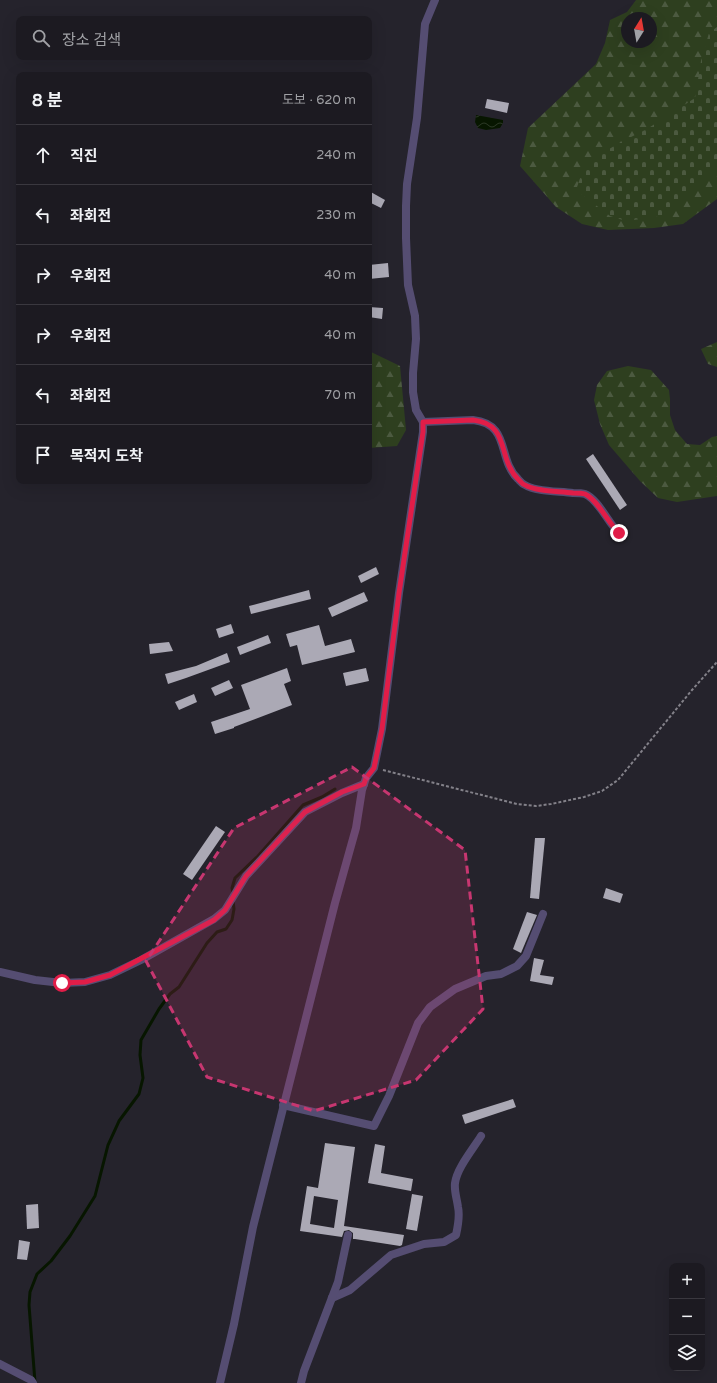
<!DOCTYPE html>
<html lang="ko">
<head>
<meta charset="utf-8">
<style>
  body { margin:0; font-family:"Varela Round","Noto Sans KR",sans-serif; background:#29272e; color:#f1f3f6 }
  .controls { position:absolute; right:12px; bottom:12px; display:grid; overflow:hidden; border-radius:8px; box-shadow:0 4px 16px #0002 }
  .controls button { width:36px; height:36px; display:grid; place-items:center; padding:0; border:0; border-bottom:1px solid #3a383f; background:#1c1a21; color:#f1f3f6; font:20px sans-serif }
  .compass { position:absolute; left:621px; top:12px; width:36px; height:36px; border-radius:50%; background:#1c1a21; box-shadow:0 4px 16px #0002; rotate:11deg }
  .stop { position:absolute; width:12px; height:12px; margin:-9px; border:3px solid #e11d48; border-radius:50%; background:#fff }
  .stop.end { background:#e11d48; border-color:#fff; box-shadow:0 1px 4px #0008 }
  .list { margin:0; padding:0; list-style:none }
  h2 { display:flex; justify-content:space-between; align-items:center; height:52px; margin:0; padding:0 16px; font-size:17px }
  h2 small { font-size:13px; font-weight:400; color:#a0a1a5 }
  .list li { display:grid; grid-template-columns:26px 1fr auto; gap:12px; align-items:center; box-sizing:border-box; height:60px; padding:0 16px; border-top:1px solid #3a383f }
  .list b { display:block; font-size:15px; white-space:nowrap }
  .list em { font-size:13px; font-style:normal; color:#a0a1a5 }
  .icon { flex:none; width:22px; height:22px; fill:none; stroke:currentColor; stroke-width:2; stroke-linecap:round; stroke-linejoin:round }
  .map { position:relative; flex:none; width:717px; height:1383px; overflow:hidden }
  .search { position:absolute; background:#1c1a21; box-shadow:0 4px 16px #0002; left:16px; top:16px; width:356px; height:44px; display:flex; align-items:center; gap:10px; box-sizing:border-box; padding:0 14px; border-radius:8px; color:#a0a1a5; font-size:15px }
  .panel { position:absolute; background:#1c1a21; box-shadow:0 4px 16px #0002; left:16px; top:72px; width:356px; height:412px; border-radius:8px }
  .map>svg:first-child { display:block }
  .forest { fill:url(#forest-firs); fill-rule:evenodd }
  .cemetery { fill:url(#cemetery-stones) }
  .water { fill:url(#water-waves) }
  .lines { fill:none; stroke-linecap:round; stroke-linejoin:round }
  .stream { stroke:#071600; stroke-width:3 }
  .building { fill:#aba9b5; fill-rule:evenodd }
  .path { stroke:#838189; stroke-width:2; stroke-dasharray:3 2; stroke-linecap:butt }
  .minor { stroke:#554d72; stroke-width:8 }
  .route { stroke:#e11d48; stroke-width:5 }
  .marked { fill:#c73670; fill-opacity:0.2; stroke:#c73670; stroke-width:3; stroke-dasharray:8 5; stroke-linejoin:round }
</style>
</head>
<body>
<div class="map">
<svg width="717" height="1383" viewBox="0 0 717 1383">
  <defs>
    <pattern id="forest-firs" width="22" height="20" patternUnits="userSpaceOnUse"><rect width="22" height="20" fill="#2e3f1f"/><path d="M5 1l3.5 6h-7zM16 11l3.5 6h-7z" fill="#4c5a40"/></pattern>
    <pattern id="cemetery-stones" width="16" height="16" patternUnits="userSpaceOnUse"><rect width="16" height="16" fill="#2e3f1f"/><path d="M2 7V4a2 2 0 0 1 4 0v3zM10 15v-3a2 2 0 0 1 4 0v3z" fill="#4c5a40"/></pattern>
    <pattern id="water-waves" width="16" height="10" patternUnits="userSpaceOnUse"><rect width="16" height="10" fill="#071600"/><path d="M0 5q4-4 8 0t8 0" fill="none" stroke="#2b3825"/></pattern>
  </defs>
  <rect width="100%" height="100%" fill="#25232c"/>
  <g class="forest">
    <path d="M636,0H717V199L683,224L654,228L608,230L582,224L556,207L520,166L528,128L596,64L605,43L610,20L627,12ZM627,18H651V42H627Z"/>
    <path d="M717,342V367L708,364L701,349Z"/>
    <path d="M369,351L400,366L406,430L397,446L369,448Z"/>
    <path d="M628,366L651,370L669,390L670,399V415L675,430L687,444L700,445L712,437L717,436V496L677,502L658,498L640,481L609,445L600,424L594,400L597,385L607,371Z"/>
  </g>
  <path class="cemetery" d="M717,27V166L683,201L663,216L626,221L610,216L576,190L585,164L619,143L647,129L695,98L701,61L709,33Z"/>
  <path class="water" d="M476,115L503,120V123L500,128L486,130L478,128L475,122Z"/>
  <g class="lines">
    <g class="stream">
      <path d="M233,893L232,888L235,878L258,856L303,805L322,797L335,789"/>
      <path d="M35,1382L29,1305L30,1292L37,1274L51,1261L70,1236L95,1196L108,1145L119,1121L139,1094L143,1078L140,1055L141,1040L159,1009L170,994L179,987L207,943L217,932L226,929L232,920L234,909L233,901"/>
    </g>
  </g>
  <g class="building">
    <path d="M487,99L509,103L507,113L485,108Z"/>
    <path d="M369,191L385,200L381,208L369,202Z"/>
    <path d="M388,263L389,277L369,279V265Z"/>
    <path d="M369,307L383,308L382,319L369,317Z"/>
    <path d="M593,454L627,505L620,510L586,459Z"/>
    <path d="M376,567L379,574L361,583L358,576Z"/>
    <path d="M309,590L311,599L251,614L249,606Z"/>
    <path d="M364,592L368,601L332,617L328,608Z"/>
    <path d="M231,624L234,633L219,638L216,629Z"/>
    <path d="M319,625L325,646L351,639L355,652L302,665L297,645L290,647L286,634Z"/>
    <path d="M268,635L271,643L240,655L237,647Z"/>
    <path d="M169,642L173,651L150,654L149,644Z"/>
    <path d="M227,653L230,662L186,678L168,684L165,674L196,666Z"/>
    <path d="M287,668L291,681L284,684L292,705L234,727V728L215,734L211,722L250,709L241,685Z"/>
    <path d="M366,668L369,681L346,686L343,673Z"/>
    <path d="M229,680L233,688L215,696L211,688Z"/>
    <path d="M194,694L197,702L179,710L175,702Z"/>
    <path d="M216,826L225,832L192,880L183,874Z"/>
    <path d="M535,838H545L539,899L530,898Z"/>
    <path d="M606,888L623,894L620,903L603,898Z"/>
    <path d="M527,912L537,915L521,953L513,949Z"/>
    <path d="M534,958L544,960L540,975L554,977L552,985L530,981Z"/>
    <path d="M513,1099L516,1107L465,1124L462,1115Z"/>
    <path d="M325,1143L355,1147L344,1226L404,1235L402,1245L400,1246L355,1239H353V1233L349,1230L344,1231L342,1237L300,1231L307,1186L318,1188ZM314,1196L338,1200L334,1228L310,1224Z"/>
    <path d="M375,1144L385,1146L381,1173L413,1179L411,1191L368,1183Z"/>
    <path d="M412,1194L423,1196L417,1231L406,1229Z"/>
    <path d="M38,1204L39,1228L27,1229L26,1205Z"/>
    <path d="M19,1240L30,1242L27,1260L17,1259Z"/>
  </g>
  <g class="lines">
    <path class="path" d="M383,770L517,804L536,806L551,804L584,797L602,791L618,780L692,690L717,662"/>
    <g class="minor">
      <path d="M423,422L473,420C511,424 497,459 518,479C520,481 522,484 525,485C536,492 560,491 573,493C577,493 582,493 585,494C598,499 609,524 619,533"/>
      <path d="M0,972L35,980L62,983L85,982L110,975L141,960L214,919L225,910L246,876L305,812L342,793L364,784"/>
      <path d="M283,1105L374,1126L389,1096L418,1023L430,1007L455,989L486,976L501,974L517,966L526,956L543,914"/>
      <path d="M332,1298L350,1290L391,1255L424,1244L444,1242L456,1235C458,1226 460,1216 458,1207C457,1199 454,1191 455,1183C457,1168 473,1149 481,1136"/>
      <path d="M0,1364L31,1380L33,1383"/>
      <path d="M220,1383L234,1324L253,1227L335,903L356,828L362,790L366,778L374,768L382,729L399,593L423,432V422L416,410L413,392V373L416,339L415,316L408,285L406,238V206L407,184L417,118L425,24L435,0"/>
      <path d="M301,1383L304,1371L338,1282L348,1235"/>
    </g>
  </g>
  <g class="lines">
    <path class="route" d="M62,983L85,982L110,975L214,920L225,910L246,876L305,812L342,792L364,784L366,778L374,768L382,729L399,593L423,432V422L473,420C511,424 497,459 518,479C520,481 522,484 525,485C536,492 560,491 573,493C577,493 582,493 585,494C597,499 609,524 619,533"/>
  </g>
  <path class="marked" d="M352,767L465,850L483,1009L416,1080L314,1111L207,1077L146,961L234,828Z"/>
</svg>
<div class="controls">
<button>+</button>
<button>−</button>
<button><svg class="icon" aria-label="layers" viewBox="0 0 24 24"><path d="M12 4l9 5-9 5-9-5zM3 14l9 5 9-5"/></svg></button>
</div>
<svg class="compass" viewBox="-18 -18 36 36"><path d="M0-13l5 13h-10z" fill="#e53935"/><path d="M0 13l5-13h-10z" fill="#a0a1a5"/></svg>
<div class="stop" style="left:62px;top:983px"></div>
<div class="stop end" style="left:619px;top:533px"></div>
<div class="search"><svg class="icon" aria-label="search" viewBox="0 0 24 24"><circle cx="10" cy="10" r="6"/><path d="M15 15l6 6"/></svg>장소 검색</div>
<section class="panel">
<h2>8 분<small>도보 · 620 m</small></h2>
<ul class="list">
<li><svg class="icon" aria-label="ahead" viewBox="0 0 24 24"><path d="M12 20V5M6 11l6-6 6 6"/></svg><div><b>직진</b></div><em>240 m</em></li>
<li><svg class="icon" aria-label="left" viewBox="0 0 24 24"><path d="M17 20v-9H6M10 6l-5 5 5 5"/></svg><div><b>좌회전</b></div><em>230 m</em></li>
<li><svg class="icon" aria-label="right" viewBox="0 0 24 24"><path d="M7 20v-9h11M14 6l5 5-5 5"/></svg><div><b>우회전</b></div><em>40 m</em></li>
<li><svg class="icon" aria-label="right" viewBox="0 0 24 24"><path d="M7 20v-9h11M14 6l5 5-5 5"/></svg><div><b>우회전</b></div><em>40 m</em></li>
<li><svg class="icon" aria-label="left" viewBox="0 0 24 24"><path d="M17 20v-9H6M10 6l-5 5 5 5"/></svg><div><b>좌회전</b></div><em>70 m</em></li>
<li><svg class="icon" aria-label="arrive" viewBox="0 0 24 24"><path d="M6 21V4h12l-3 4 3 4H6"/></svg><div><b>목적지 도착</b></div></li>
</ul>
</section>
</div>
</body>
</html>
